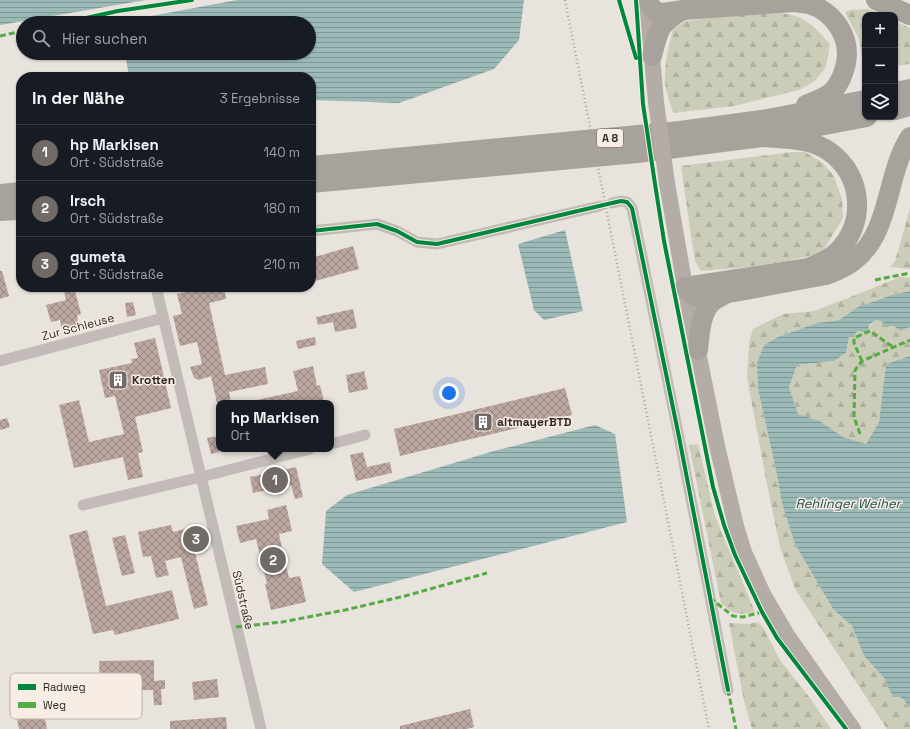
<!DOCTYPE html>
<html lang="de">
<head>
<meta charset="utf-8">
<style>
  body { margin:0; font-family:"Space Grotesk",sans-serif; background:#20242c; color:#f1f3f6 }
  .controls { position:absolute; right:12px; top:12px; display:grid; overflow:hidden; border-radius:8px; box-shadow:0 1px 3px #0004 }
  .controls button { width:36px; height:36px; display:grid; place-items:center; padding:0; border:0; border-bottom:1px solid #363941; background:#171b24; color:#f1f3f6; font:20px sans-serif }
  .you { position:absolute; left:449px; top:393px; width:14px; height:14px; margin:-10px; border:3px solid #fff; border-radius:50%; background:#1a73e8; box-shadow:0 0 0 6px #1a73e833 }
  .badge { display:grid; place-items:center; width:26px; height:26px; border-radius:50%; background:#726a66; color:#fff; font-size:13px; font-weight:700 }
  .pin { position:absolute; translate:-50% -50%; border:2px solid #fff; box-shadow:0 1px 4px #0006 }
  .popup { position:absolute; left:216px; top:400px; width:118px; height:52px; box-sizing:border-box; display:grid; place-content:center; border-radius:8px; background:#171b24; filter:drop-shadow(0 1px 3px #0005); font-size:13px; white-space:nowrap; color:#9ea1a6 }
  .popup b { font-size:15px; color:#f1f3f6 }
  .popup::after { content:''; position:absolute; left:50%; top:100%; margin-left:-8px; border:8px solid transparent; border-top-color:#171b24 }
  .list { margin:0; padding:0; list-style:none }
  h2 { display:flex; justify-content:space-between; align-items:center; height:52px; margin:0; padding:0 16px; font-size:17px }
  h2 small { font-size:13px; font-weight:400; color:#9ea1a6 }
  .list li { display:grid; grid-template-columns:26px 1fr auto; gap:12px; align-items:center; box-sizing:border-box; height:56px; padding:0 16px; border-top:1px solid #363941 }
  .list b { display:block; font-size:15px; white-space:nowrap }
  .list p { margin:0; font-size:13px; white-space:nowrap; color:#9ea1a6 }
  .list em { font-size:13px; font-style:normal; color:#9ea1a6 }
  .icon { flex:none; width:22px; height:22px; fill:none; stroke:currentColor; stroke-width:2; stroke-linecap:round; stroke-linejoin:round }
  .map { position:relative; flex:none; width:910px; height:729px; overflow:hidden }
  .search { position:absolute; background:#171b24; box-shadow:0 1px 3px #0004; left:16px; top:16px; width:300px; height:44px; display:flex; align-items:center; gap:10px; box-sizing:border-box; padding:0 14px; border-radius:22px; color:#9ea1a6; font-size:15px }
  .panel { position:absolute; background:#171b24; box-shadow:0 1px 3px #0004; left:16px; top:72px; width:300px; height:220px; border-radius:16px }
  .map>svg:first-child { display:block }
  .forest { fill:url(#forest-firs) }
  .water { fill:url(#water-rules) }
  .building { fill:url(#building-cross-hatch) }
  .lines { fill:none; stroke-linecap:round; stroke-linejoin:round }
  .minor { stroke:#c2bbb7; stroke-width:11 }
  .secondary { stroke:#b3aca7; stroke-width:16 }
  .motorway { stroke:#a8a29d; stroke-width:20 }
  .rail { stroke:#aaa4a1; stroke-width:2.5; stroke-dasharray:1 3; stroke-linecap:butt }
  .secondary-bridge { stroke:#b3aca7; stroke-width:16 }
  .quiet { stroke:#54ab44; stroke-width:3; stroke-dasharray:6 3; stroke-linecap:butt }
  .cycleway-casing { stroke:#f7ede4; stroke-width:6 }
  .cycleway { stroke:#00873e; stroke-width:4 }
  .labels { text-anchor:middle; stroke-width:3; stroke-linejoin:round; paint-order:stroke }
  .shield { fill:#f7ede4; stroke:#6d645f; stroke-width:1 }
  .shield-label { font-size:11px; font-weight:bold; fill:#322926 }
  .street-label { font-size:12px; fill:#322926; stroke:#f7ede4 }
  .poi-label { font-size:12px; font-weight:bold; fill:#322926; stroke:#f7ede4; text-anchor:start }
  .water-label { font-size:13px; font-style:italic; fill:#204f4e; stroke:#f7ede4 }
  .key { fill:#f7ede4; stroke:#bcb2ab; stroke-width:1 }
  .key-label { font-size:11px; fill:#322926 }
</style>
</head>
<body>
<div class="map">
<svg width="910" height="729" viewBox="0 0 910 729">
  <defs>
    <pattern id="forest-firs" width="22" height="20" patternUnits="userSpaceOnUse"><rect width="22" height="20" fill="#cbcdb8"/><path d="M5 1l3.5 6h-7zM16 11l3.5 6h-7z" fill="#afb09e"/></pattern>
    <pattern id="water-rules" width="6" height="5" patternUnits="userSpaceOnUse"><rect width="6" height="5" fill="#9bbab7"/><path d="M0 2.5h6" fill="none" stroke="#7f9795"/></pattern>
    <pattern id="building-cross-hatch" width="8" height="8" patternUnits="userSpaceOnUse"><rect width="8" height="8" fill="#bba6a0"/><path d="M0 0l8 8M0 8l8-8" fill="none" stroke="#998782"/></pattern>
  </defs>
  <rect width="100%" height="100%" fill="#e9e3dd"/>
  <g class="forest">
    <path d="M868,9L882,15H865V64L863,63L859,39L845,12L851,10Z"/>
    <path d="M781,13C806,16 814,26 830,44L826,67L815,81L799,90L734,106L673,113C670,103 666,93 665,83C664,64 669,46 673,29L686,21L717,17Z"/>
    <path d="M895,21L910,28V64L895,66Z"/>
    <path d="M791,152H805L823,163L834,176L842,199L843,218L824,249L813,255L783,262L738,268L701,271L695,261L691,236L681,166Z"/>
    <path d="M910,209V269L890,267L895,261Z"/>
    <path d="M900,277L910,278V291L892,295L858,307L839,320L817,323L778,337L764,345L757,363L758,389L776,470L782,503L819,585L833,609L852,626L864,656L884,678L892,694L902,698L910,707V729H887L795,589L780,547L765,474L747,377L749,343L753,329L783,314L814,311L848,298Z"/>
    <path d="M876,320L881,321L885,326H894L900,331L910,327V356L886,364L879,422L866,444L843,437L820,421L798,414L789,387L797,365L834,361L846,353L849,337L857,331L863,332Z"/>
    <path d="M698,444L715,516L755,612C738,615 734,615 721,603L689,445Z"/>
    <path d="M758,622L763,627L780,660L813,702L831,729H752L744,701L729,623L749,624Z"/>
  </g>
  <g class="water">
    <path d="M0,0H146L0,25Z"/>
    <path d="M237,0H524L519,40L494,69L399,103L311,100V77H129L125,53H309V23L119,22Z"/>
    <path d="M565,230L583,311L544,320L534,310L518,244Z"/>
    <path d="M910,291V327L900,331L894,326H885L881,321L876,320L869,325L868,331L863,332L857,331L855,335L849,337L846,353L834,361L797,365L789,387L798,414L820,421L843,437L866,444L879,422L886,364L910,356V707L902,698L892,695L884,678L864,656L852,626L833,609L795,544L782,503L776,470L758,389L757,363L764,345L778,337L817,323L839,320L858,307L892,295Z"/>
    <path d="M595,425L615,434L627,522L354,592L322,564L326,511L347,495L494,451Z"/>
  </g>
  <g class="building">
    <path d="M353,246L359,269L311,282V258Z"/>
    <path d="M0,271H2L9,296L0,299Z"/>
    <path d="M63,287H74L81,314L77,315L79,326L62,329L60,320L51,322L46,305L66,300Z"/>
    <path d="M184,287H224L226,299L209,303L225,375L265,367L268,384L229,392L231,403H217L211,376L199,380L194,378L190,367L202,364L197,342L180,346L173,316L182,314L177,294L185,292Z"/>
    <path d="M133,302L136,315L127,317L125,303Z"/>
    <path d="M353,309L357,328L335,332L333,322L318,325L316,317Z"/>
    <path d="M315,337L316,345L298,349L296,341Z"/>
    <path d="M155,338L171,408L135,417L143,452L138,453L143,477L128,480L123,457L74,468L59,405L79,400L89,442L124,434L115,396L105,398L99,370L132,363L131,359L138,358L134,343Z"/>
    <path d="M313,366L317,386L320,385L324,402L257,403V400L298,391L293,371Z"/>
    <path d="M364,371L368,389L349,393L346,375Z"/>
    <path d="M565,388L572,415L400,456L394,429Z"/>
    <path d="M7,418L10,427L0,430V420Z"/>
    <path d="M219,436V452L211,454L207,438Z"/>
    <path d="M363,452L367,467L390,462L392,473L356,481L350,455Z"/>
    <path d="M296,467L303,497L295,499L291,485L253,493L250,477Z"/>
    <path d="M286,505L292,531L279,534L281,544L289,578L300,576L306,602L271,610L265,584L267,583L256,539L240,543L236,526L269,519L267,510Z"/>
    <path d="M171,525L173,532L201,525L207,550L195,553L208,605L194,609L181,557L165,561L169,575L156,578L151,556L143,557L138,532Z"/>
    <path d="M87,530L106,606L172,590L179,619L115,635L113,630L93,634L69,535Z"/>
    <path d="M125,535L135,573L122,576L112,538Z"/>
    <path d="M154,660V681L165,680V689H161L162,705H154L153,690L100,691L99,661Z"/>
    <path d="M217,679L219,697L194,700L192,682Z"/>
    <path d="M43,709L47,729H19L16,714Z"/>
    <path d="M470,709L474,727L467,729H400V726Z"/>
    <path d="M226,717L227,729H170V721Z"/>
  </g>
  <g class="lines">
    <g class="minor">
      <path d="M612,203L621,201L627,202L632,208L679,437L728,690"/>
      <path d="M311,231L377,224L397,231L417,242L437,244L600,206"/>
      <path d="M156,287L261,729"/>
      <path d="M0,361L163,318"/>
      <path d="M331,444L365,435"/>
      <path d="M83,505L201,477L310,449"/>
    </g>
    <g class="secondary">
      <path d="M647,0L656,102"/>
      <path d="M667,183L685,287L717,446L736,526L744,552L763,594L787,635L853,729"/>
    </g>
    <g class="motorway">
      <path d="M647,0L652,8L657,12L663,13L683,10L794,2C799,3 804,3 809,4C834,12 851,37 846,63C844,73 840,83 833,91C825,98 815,101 806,105"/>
      <path d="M876,0L910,15"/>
      <path d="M652,56C659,29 658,25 683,10"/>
      <path d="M895,92L910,89"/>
      <path d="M895,110L910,106"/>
      <path d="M762,137C785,139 811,138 830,152C863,176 866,223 838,251C830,259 819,263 809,268L685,287C691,296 696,297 707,297L826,275C837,271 847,267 856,259C891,230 886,174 910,137"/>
      <path d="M311,166L680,131L768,119L865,100"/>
      <path d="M311,183L637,153L762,137L867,117"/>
      <path d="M0,194L21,192"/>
      <path d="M0,211L21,210"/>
      <path d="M698,350C700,334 700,314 712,302C715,299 721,297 725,294"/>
    </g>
    <path class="rail" d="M565,0L709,729"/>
    <path class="secondary-bridge" d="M656,102L667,183"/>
    <g class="quiet">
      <path d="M0,36L23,31"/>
      <path d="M875,280L910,273"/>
      <path d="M862,361L854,343V338L870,331L893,347"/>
      <path d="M860,434L854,417L855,370L862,361L910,340"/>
      <path d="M710,598L733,616L743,617L762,612"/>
      <path d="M236,627L282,622L345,610L405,596L487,573"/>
      <path d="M728,690L736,729"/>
    </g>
    <defs>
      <g id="cycleway">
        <path d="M619,0L636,58"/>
        <path d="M636,0L643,104L655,184L664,241L713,487L724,525L735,555L762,612L777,638L846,729"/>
        <path d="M63,23L118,11L192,0"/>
        <path d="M311,231L377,224L397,231L417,242L437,244L612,203L621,201L627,202L632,208L679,437L728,690"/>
      </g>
    </defs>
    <use href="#cycleway" class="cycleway-casing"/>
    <use href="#cycleway" class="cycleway"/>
  </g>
  <defs>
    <symbol id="building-square" viewBox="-11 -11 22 22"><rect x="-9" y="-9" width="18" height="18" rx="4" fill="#726a66" stroke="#f7ede4"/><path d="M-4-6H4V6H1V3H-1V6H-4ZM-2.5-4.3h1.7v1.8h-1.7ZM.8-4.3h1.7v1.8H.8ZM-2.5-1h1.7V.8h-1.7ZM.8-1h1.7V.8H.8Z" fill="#fff"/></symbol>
  </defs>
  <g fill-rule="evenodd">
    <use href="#building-square" x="107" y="369" width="22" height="22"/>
    <use href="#building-square" x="472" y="411" width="22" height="22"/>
  </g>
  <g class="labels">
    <rect class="shield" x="597" y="129" width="26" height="18" rx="3"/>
    <g class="shield-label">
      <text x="610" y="142">A 8</text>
    </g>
    <g class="street-label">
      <text transform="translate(78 327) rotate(-15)" y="4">Zur Schleuse</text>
      <text transform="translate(243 600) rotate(77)" y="4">Südstraße</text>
    </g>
    <g class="poi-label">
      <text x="132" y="384">Krotten</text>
      <text x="497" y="426">altmayerBTD</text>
    </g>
    <g class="water-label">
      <text x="848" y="508">Rehlinger Weiher</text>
    </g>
  </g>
  <rect x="10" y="673" width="132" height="46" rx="6" class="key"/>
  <rect x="18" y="684" width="18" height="6" fill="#00873e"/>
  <rect x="18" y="702" width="18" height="6" fill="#54ab44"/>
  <g class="key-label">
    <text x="43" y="691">Radweg</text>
    <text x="43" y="709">Weg</text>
  </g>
</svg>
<div class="controls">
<button>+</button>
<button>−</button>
<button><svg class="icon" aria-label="layers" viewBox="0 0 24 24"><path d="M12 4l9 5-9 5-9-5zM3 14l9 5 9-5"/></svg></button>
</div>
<div class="you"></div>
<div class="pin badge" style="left:275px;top:480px">1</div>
<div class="popup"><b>hp Markisen</b>Ort</div>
<div class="pin badge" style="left:273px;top:560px">2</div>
<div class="pin badge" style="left:196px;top:539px">3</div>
<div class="search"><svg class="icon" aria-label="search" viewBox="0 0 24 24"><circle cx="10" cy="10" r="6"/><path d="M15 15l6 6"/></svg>Hier suchen</div>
<section class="panel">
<h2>In der Nähe<small>3 Ergebnisse</small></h2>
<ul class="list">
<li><span class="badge">1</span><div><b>hp Markisen</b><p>Ort · Südstraße</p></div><em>140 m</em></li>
<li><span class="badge">2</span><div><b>Irsch</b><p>Ort · Südstraße</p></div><em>180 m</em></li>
<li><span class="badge">3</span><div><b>gumeta</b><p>Ort · Südstraße</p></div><em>210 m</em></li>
</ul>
</section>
</div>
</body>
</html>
